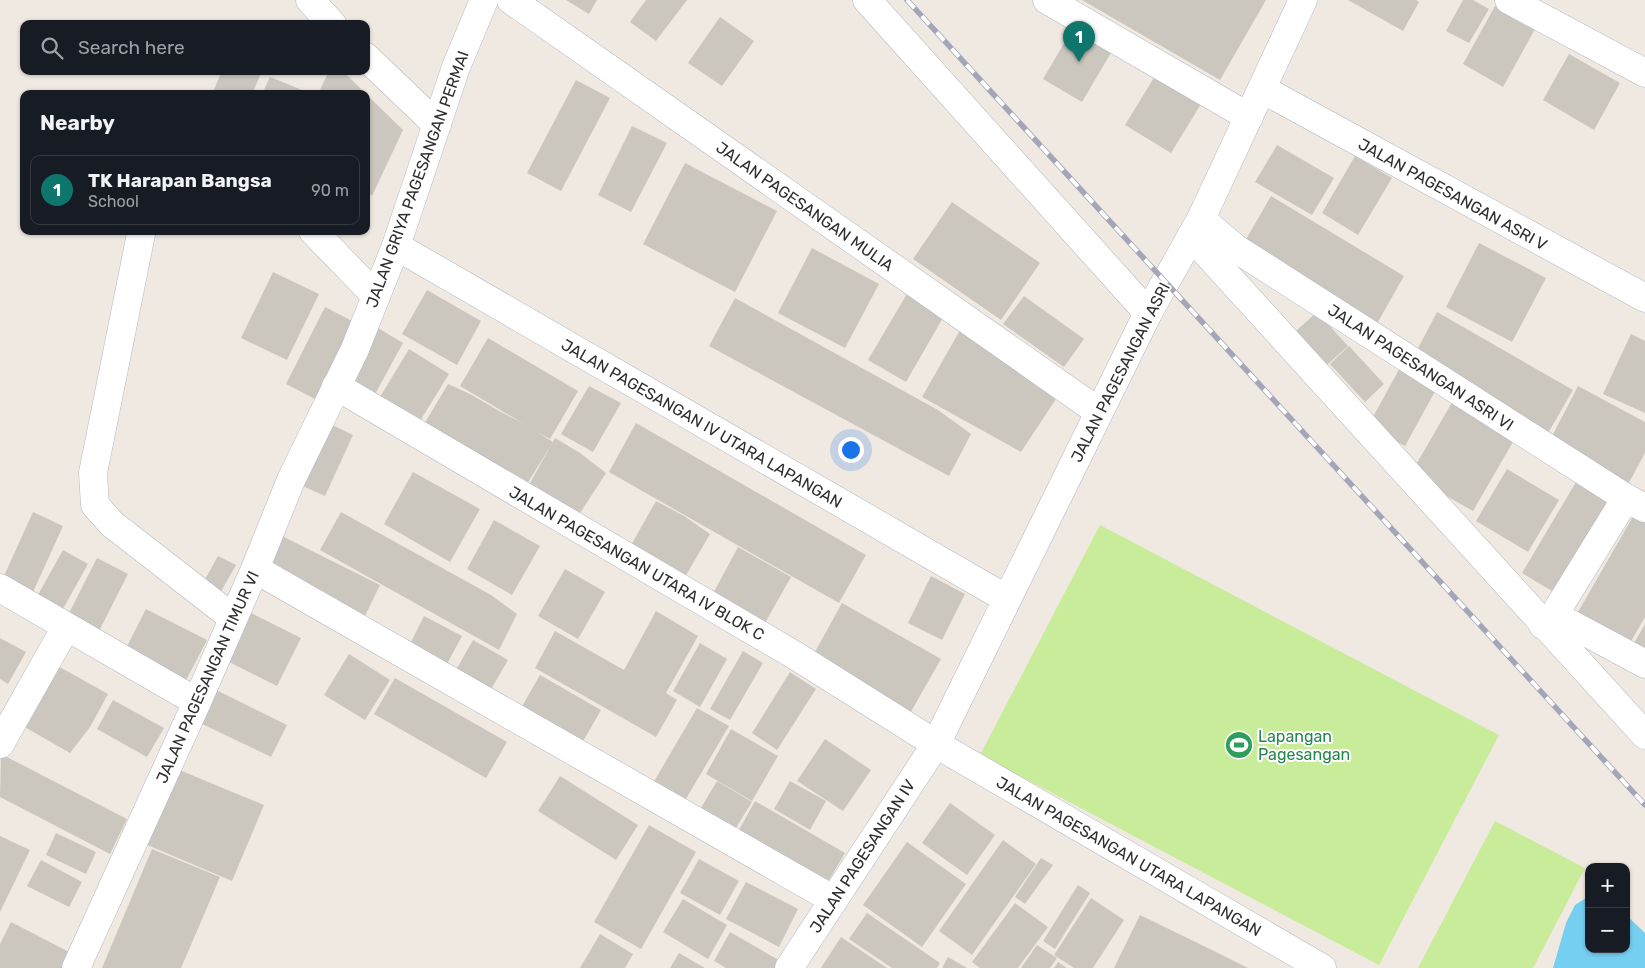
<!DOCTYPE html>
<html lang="en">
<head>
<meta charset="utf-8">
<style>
  body { margin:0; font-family:Rubik,sans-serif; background:#242831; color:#f1f3f6 }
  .controls { position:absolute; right:15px; bottom:15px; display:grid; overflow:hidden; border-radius:10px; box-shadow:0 1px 4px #0004 }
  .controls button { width:45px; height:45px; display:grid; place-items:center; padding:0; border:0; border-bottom:1px solid #363941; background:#171b24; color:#f1f3f6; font:25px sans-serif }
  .you { position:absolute; left:850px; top:449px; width:18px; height:18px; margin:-12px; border:4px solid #fff; border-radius:50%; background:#1a73e8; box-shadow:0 0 0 8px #1a73e833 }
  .badge { display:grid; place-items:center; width:32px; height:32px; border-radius:50%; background:#0f766e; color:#fff; font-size:16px; font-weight:700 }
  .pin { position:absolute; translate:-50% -41px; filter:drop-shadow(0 1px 2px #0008) }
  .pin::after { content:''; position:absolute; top:26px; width:18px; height:15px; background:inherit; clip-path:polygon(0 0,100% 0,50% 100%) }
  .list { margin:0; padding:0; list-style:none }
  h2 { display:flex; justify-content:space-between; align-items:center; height:65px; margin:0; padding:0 20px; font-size:21px }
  h2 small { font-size:16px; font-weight:400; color:#9ea1a6 }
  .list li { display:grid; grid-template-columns:32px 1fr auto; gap:15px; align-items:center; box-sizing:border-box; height:70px; margin:0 10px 10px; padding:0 10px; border:1px solid #363941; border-radius:10px }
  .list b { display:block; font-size:19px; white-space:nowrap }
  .list p { margin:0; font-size:16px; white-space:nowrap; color:#9ea1a6 }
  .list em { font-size:16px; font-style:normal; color:#9ea1a6 }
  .icon { flex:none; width:28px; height:28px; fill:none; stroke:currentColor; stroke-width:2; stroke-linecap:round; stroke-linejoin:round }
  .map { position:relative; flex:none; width:1645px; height:968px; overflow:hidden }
  .search { position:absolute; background:#171b24; box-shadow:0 1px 4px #0004; left:20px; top:20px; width:350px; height:55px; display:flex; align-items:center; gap:12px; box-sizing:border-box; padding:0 18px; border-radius:10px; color:#9ea1a6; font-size:19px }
  .panel { position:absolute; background:#171b24; box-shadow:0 1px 4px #0004; left:20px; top:90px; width:350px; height:145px; border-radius:10px }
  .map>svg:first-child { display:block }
  .pitch { fill:#c9ec9a }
  .water { fill:#75cff0 }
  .building { fill:#cbc7bf }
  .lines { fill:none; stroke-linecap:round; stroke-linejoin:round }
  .street-casing { stroke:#b4b7c1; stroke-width:29 }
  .street { stroke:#fff; stroke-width:28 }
  .rail-casing { stroke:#a3a6b8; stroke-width:5.5 }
  .rail { stroke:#fff; stroke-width:4; stroke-dasharray:11; stroke-linecap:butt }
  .labels { text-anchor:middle; stroke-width:4; stroke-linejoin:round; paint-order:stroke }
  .street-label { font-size:16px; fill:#2e2e2e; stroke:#fff }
  .leisure-label { font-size:16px; fill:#27864d; stroke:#fff; text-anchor:start }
</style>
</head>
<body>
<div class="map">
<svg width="1645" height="968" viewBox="0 0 1645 968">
  <rect width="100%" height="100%" fill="#efe9e1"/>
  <g class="pitch">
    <path d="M1100,525L1499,735L1379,965L980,755Z"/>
    <path d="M1495,821L1585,868L1533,968H1418Z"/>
  </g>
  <path class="water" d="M1586,898H1589V949H1626V915L1645,933V968H1553L1566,923L1575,905Z"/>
  <g class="building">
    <path d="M566,0H597L589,14Z"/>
    <path d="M646,0H687L656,41L630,22Z"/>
    <path d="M1082,0H1266L1220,80Z"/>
    <path d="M1348,0H1416L1419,2L1403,31Z"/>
    <path d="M1463,0H1473L1489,9L1469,43L1446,31Z"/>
    <path d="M1495,6L1535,29L1503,87L1463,64Z"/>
    <path d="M720,17L754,41L722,86L688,63Z"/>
    <path d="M1076,23L1115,46L1082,102L1043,79Z"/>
    <path d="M1569,54L1620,83L1594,130L1543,100Z"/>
    <path d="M222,71H262L252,94H212Z"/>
    <path d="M329,71H343L366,94H318Z"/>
    <path d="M1155,76L1201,104L1171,153L1125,125Z"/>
    <path d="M270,77L312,94H262Z"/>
    <path d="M576,80L610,98L561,191L527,173Z"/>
    <path d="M366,94L403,130L372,196L366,190Z"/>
    <path d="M632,126L667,143L631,212L598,195Z"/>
    <path d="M1277,145L1334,178L1312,215L1255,182Z"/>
    <path d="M1355,156L1392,178L1358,235L1322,213Z"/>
    <path d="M685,163L777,211L735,292L643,244Z"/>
    <path d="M1271,196L1404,276L1374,329L1241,248Z"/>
    <path d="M952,202L1040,263L1001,320L913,259Z"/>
    <path d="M1479,243L1546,278L1512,342L1446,307Z"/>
    <path d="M812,248L879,284L845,348L778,313Z"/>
    <path d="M273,272L319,294L287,360L241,338Z"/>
    <path d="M911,287L948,309L906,382L868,360Z"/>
    <path d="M427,290L481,321L457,365L402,334Z"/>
    <path d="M1024,296L1084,339L1064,367L1003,324Z"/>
    <path d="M735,298L938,410L971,434L949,476L709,346Z"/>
    <path d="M325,307L356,323L317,400L286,384Z"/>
    <path d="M1317,312L1348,346L1327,365L1296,331Z"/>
    <path d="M1437,312L1573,390L1544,440L1413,358Z"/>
    <path d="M373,325L403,343L374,396L343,378Z"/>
    <path d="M963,325L1058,396L1021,452L922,397Z"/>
    <path d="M1631,334L1645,341V413L1603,394Z"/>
    <path d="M488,338L578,391L550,439L537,432L553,442L522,492L420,431L448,384L472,395L499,411L524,424L460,386Z"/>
    <path d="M1349,346L1384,384L1365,402L1330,364Z"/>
    <path d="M409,349L449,374L417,426L377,402Z"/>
    <path d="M1401,366L1438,386L1405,446L1368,426Z"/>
    <path d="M589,386L621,403L593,452L561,434Z"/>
    <path d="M1578,386L1645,422V453L1625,490L1548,444Z"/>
    <path d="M1454,399L1517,435L1473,511L1410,475Z"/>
    <path d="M324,421L353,435L325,496L296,483Z"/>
    <path d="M636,423L866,555L839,603L609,472Z"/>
    <path d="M555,438L580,453L606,473L575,521L525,492Z"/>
    <path d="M1507,469L1559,500L1528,552L1476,521Z"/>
    <path d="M413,472L480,509L450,562L384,524Z"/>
    <path d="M1579,477L1617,500L1560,596L1522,573Z"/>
    <path d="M656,501L684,516L710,534L681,584L626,554Z"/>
    <path d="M33,512L63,526L33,592L3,578Z"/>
    <path d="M341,512L491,595L517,614L499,650L320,550Z"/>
    <path d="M1635,513L1645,519V617L1626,650L1574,619Z"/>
    <path d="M494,520L540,546L512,595L467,569Z"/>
    <path d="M280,535L380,585L363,620L263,569Z"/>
    <path d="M738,547L791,577L761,630L709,601Z"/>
    <path d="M63,550L88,564L59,616L34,602Z"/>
    <path d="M218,556L236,565L220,593L203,583Z"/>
    <path d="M97,558L128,574L96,637L65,621Z"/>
    <path d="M565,569L605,592L578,639L538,616Z"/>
    <path d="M931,576L965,594L942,640L908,623Z"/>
    <path d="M842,603L941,659L909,715L811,659Z"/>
    <path d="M146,609L207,640L183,686L123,654Z"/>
    <path d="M243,609L301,638L277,686L219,657Z"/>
    <path d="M656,611L698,636L666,693L677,700L656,737L535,668L555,631L624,670Z"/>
    <path d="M424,616L462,636L442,673L405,654Z"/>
    <path d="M1645,624V659L1630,650Z"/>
    <path d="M0,638L26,652L8,684L0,679Z"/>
    <path d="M473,640L508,660L486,698L452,677Z"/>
    <path d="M700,643L727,659L700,707L673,691Z"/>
    <path d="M743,651L763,663L730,720L710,709Z"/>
    <path d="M349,654L390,680L365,720L324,695Z"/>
    <path d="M49,661L108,694L90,727L70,753L16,722Z"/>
    <path d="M790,672L816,689L777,750L752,733Z"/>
    <path d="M540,675L601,710L578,750L517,715Z"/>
    <path d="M395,678L507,742L486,778L374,714Z"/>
    <path d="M210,687L287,725L271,757L194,720Z"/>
    <path d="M113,700L164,728L147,757L97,729Z"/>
    <path d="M697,708L729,726L680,809L649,790Z"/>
    <path d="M731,729L778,756L752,801L706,774Z"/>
    <path d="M825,739L871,770L843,811L797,781Z"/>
    <path d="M1,754L127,819L110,854L0,797Z"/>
    <path d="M177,769L264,805L232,881L145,844Z"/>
    <path d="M560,776L638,825L616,860L538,811Z"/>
    <path d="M717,781L752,802L729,839L695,818Z"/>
    <path d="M790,781L826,801L810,830L774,809Z"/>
    <path d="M755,801L845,853L823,890L734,839Z"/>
    <path d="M950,803L995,835L967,875L922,843Z"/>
    <path d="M649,825L696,852L641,949L594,922Z"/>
    <path d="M56,833L96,852L86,874L46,855Z"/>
    <path d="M0,836L30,850L0,912Z"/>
    <path d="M1003,840L1036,864L972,955L939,931Z"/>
    <path d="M907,842L966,884L922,947L863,905Z"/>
    <path d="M152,849L220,877L203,917L181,968H102Z"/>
    <path d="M1041,858L1053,865L1025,904L1015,897Z"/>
    <path d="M699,859L739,881L720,915L680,893Z"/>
    <path d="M41,860L82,882L69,907L27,886Z"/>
    <path d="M746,882L798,909L779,947L726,919Z"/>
    <path d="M1078,885L1090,893L1055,949L1043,941Z"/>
    <path d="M1091,898L1124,920L1093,968H1074L1054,955Z"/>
    <path d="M683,899L727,925L708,959L663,932Z"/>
    <path d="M1015,903L1048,927L1018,968H980L972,962Z"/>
    <path d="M867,913L940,963L937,968H892L849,939Z"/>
    <path d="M1140,915L1214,951L1248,968H1114Z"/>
    <path d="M11,922L71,953L64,968H0V944Z"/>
    <path d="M730,932L782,962L779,968H726L714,961Z"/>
    <path d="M600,934L633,954L625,968H580Z"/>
    <path d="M841,937L887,968H821Z"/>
    <path d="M1037,945L1057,958L1050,968H1021Z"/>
    <path d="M679,953L705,968H670Z"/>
    <path d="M948,957L967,968H942Z"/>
    <path d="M1058,962L1067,968H1054Z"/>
  </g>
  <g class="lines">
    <defs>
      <g id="street">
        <path d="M310,0L332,24"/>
        <path d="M511,0L1099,412"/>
        <path d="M867,0L1148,313"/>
        <path d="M1047,0L1249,117"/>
        <path d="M1509,0L1645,73"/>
        <path d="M366,57L437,125"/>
        <path d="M1262,89L1645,298"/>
        <path d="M1201,219L1235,248L1626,498L1645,508"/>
        <path d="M313,231L376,296"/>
        <path d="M141,234L93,473L95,505L112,524L233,618"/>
        <path d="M1191,236L1645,735"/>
        <path d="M396,246L1007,599"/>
        <path d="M336,386L796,656L936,744L1322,968"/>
        <path d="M255,569L834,900"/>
        <path d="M0,588L197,702"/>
        <path d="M1554,615L1645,664"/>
        <path d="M1543,625L1554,615L1626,498"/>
        <path d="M0,744L66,627"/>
        <path d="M76,968L197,702L255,569L291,480L355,349L396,246L456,67L484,0"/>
        <path d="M789,968L936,744L1148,313L1201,219L1303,0"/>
      </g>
    </defs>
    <use href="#street" class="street-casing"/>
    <use href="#street" class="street"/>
    <defs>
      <path id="rail" d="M907,0L1645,805"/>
    </defs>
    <use href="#rail" class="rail-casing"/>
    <use href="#rail" class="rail"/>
  </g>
  <defs>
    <symbol id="stadium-disc" viewBox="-11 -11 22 22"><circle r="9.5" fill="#2e9e5b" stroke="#fff"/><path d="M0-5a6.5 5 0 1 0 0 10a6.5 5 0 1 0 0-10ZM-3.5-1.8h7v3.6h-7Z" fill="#fff"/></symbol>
  </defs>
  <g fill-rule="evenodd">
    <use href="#stadium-disc" x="1223" y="729" width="32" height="32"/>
  </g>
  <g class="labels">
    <g class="street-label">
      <text transform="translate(417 179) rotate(-70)" y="6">JALAN GRIYA PAGESANGAN PERMAI</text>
      <text transform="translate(1453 194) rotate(29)" y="6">JALAN PAGESANGAN ASRI V</text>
      <text transform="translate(805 206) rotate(35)" y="6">JALAN PAGESANGAN MULIA</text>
      <text transform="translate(1421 367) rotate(33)" y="6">JALAN PAGESANGAN ASRI VI</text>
      <text transform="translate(1120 372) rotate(-63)" y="6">JALAN PAGESANGAN ASRI</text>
      <text transform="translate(702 423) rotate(30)" y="6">JALAN PAGESANGAN IV UTARA LAPANGAN</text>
      <text transform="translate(637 563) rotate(30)" y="6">JALAN PAGESANGAN UTARA IV BLOK C</text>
      <text transform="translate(207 677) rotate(-66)" y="6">JALAN PAGESANGAN TIMUR VI</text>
      <text transform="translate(862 856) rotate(-57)" y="6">JALAN PAGESANGAN IV</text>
      <text transform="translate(1129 856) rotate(30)" y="6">JALAN PAGESANGAN UTARA LAPANGAN</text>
    </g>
    <g class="leisure-label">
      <text x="1258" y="742">Lapangan<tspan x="1258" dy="18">Pagesangan</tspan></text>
    </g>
  </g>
</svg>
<div class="controls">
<button>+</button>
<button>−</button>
</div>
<div class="you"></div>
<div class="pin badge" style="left:1079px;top:62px">1</div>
<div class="search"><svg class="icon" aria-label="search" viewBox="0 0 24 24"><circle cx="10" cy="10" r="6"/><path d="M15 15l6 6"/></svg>Search here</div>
<section class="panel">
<h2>Nearby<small></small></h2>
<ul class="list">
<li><span class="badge">1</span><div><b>TK Harapan Bangsa</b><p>School</p></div><em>90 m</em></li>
</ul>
</section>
</div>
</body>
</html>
